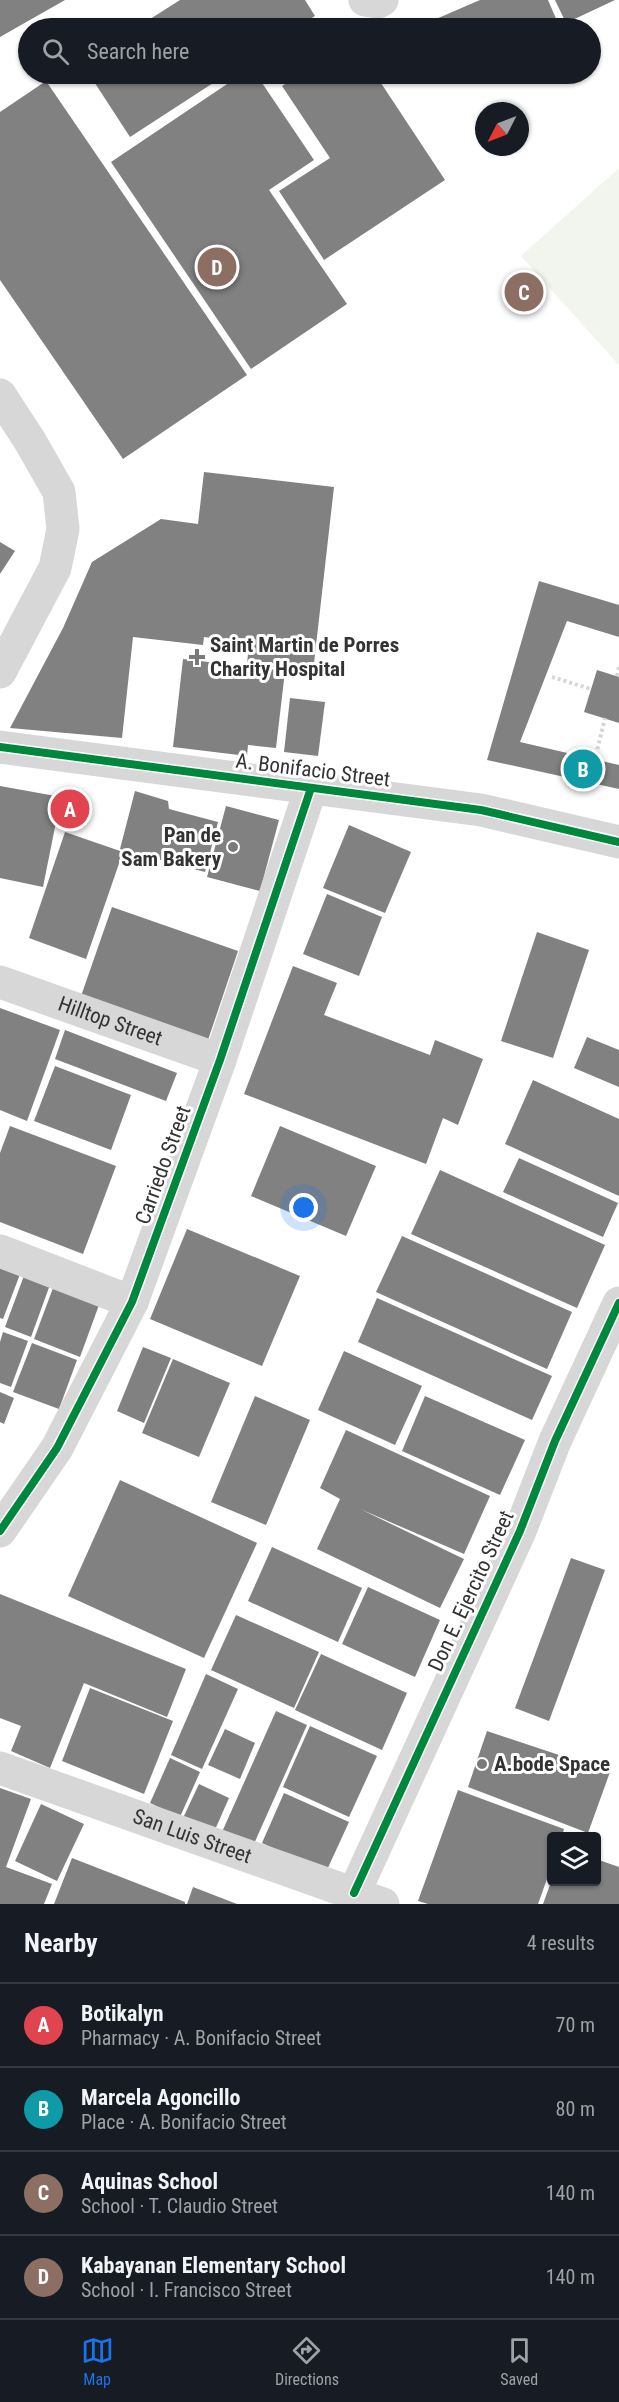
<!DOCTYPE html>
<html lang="en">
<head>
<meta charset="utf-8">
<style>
  body { margin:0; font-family:"Roboto Condensed",sans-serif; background:#242831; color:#f1f3f6 }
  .controls { position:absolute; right:18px; bottom:18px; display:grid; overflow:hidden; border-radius:6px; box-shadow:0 2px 4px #0004 }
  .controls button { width:54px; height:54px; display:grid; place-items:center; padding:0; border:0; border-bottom:2px solid #363941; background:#171b24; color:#f1f3f6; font:30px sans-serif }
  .compass { position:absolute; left:475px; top:102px; width:54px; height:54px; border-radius:50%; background:#171b24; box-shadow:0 2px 4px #0004; rotate:228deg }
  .you { position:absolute; left:304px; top:1208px; width:21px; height:21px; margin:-15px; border:4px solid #fff; border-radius:50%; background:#1a73e8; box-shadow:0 0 0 9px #1a73e833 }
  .badge { display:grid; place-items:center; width:39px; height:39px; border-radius:50%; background:#1a73e8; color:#fff; font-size:20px; font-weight:700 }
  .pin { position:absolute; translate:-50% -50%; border:3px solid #fff; box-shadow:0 2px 6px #0006 }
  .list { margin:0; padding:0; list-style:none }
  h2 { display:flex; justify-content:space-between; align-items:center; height:78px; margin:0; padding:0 24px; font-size:26px }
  h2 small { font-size:20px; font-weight:400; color:#9ea1a6 }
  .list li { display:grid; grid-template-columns:39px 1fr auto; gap:18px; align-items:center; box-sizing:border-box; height:84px; padding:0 24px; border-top:2px solid #363941 }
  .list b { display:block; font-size:22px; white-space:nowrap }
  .list p { margin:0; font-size:20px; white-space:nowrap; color:#9ea1a6 }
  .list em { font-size:20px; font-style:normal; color:#9ea1a6 }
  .icon { flex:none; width:33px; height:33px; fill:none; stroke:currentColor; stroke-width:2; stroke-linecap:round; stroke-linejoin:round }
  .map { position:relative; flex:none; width:619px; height:1904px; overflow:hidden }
  .search { position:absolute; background:#171b24; box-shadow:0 2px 4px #0004; left:18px; right:18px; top:18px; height:66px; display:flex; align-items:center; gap:15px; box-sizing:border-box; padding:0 21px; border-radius:33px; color:#9ea1a6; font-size:22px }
  .sheet { height:414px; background:#171b24 }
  nav { display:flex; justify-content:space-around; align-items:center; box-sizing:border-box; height:84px; border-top:2px solid #363941; background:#171b24; font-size:16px; color:#9ea1a6 }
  nav a { display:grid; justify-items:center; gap:3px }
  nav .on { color:#1a73e8 }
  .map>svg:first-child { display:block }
  .green { fill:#f1f5ed }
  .building { fill:#818181 }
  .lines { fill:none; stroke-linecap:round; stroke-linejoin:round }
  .path { stroke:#d6d6d6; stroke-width:4; stroke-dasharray:3 3; stroke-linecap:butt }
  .minor { stroke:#d7d7d7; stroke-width:33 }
  .cycleway-casing { stroke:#fff; stroke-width:11 }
  .cycleway { stroke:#00873e; stroke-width:8 }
  .poi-dot { fill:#7a7a7a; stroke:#fff; stroke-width:2 }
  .labels { text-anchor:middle; stroke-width:6; stroke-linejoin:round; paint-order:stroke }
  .poi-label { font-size:21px; font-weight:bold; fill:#333; stroke:#fff; text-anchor:start }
  .street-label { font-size:21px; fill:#333; stroke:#fff }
</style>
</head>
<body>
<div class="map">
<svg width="619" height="1904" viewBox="0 0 619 1904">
  <rect width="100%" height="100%" fill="#fff"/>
  <path class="green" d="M619,168V365L521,256Z"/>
  <g class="building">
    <path d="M0,0H65L0,37Z"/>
    <path d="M180,0H305L315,16L295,28H136Z"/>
    <path d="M480,0H548L560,28H432L429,22Z"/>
    <path d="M555,0H615L566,23Z"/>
    <path d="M89,74H227L130,137Z"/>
    <path d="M242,74H256L314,160L269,190L347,304L251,369L111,162Z"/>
    <path d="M300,74H375L445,180L324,260L279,191L330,158L282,86Z"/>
    <path d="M524,74H547L528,82Z"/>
    <path d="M46,81L247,375L123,459L0,280V112Z"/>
    <path d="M204,472L334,487L313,672L247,664L249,643L204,637L203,645L133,637L122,738L10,728L63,628L92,562L161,519L198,524Z"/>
    <path d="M0,542L15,551L0,574Z"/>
    <path d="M539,581L619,605V637L567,621L520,742L619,765V789L487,760Z"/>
    <path d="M183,659L285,671L276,748L248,745L247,756L173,747Z"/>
    <path d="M597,670L619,677V723L584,712Z"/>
    <path d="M290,698L325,702L318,756L284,752Z"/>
    <path d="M0,786L61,797L43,887L0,878Z"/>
    <path d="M135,791L168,801L169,809L218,822L205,872L120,849Z"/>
    <path d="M226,806L279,820L260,891L207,877Z"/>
    <path d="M349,825L411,852L385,913L323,888Z"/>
    <path d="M65,832L123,852L86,959L29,938Z"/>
    <path d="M327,894L382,917L359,976L303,954Z"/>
    <path d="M112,907L238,951L207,1043L80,999Z"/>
    <path d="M537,932L589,950L553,1058L501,1041Z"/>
    <path d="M293,966L337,983L324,1015L430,1055L435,1040L483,1059L458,1125L443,1118L426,1164L244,1094Z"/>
    <path d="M0,1008L60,1030L27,1121L0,1110Z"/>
    <path d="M65,1030L177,1073L166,1101L55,1059Z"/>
    <path d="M587,1037L619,1050V1087L574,1068Z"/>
    <path d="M55,1066L131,1095L111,1150L34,1121Z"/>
    <path d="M533,1080L619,1119V1196L505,1144Z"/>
    <path d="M10,1126L116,1166L83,1254L0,1222V1153Z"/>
    <path d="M280,1126L376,1166L346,1236L251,1196Z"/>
    <path d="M519,1158L618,1203L603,1237L503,1192Z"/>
    <path d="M440,1170L605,1245L577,1308L411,1234Z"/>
    <path d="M187,1229L300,1276L262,1366L150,1319Z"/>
    <path d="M402,1236L572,1312L547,1369L376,1292Z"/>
    <path d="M0,1261L22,1269L3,1319L0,1318Z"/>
    <path d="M25,1273L51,1282L31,1337L5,1327Z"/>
    <path d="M53,1288L99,1305L80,1357L34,1339Z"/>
    <path d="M377,1298L552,1376L532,1420L358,1342Z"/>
    <path d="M3,1332L28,1341L11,1387L0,1383V1342Z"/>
    <path d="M32,1343L77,1360L59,1409L13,1392Z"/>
    <path d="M143,1347L171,1358L144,1423L117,1411Z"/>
    <path d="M344,1351L422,1386L395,1445L318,1410Z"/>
    <path d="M173,1359L230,1383L199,1457L142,1433Z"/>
    <path d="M0,1392L14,1398L4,1424L0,1422Z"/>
    <path d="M255,1396L310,1420L266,1525L211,1502Z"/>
    <path d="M425,1396L525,1440L500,1495L402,1451Z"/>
    <path d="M346,1430L490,1496L464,1554L360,1509L464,1559L440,1608L317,1549L340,1499L320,1488Z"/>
    <path d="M120,1480L257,1543L204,1658L68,1596Z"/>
    <path d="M272,1547L362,1588L338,1642L248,1601Z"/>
    <path d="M571,1558L605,1570L549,1721L515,1708Z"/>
    <path d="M368,1587L440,1620L415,1677L342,1644Z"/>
    <path d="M0,1594L186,1669L167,1717L84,1683L50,1768L11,1751L21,1726L0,1718Z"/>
    <path d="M236,1615L319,1652L294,1708L211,1670Z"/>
    <path d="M321,1654L407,1693L382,1750L295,1710Z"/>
    <path d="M206,1674L238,1689L202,1769L171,1755Z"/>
    <path d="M90,1688L173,1721L144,1794L62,1761Z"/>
    <path d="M276,1711L307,1725L253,1846L222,1832Z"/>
    <path d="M310,1726L377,1756L349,1817L283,1787Z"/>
    <path d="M225,1729L255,1743L240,1779L208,1765Z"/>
    <path d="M487,1731L610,1772L588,1833L468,1787Z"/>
    <path d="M170,1758L200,1772L180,1817L150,1803Z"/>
    <path d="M199,1784L229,1798L214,1832L183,1818Z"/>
    <path d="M0,1788L31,1799L6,1867L52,1884L44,1904H0Z"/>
    <path d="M458,1790L564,1829L562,1836H552V1865L538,1904H428L418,1901Z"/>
    <path d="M284,1793L349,1822L326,1872L262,1843Z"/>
    <path d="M41,1804L84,1824L57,1881L15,1861Z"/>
    <path d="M72,1858L185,1902V1904H54Z"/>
    <path d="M596,1859L619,1867V1904H543L551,1882H596Z"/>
    <path d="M193,1887L237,1904H187Z"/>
  </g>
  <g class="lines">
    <g class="path">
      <path d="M617,676L619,667"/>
      <path d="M552,677L591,689"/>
      <path d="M596,755L605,718"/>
    </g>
    <g class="minor">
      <path d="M365,0L378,2L382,0"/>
      <path d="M0,395L30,441L59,492L63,529L55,568L0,672"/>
      <path d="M0,747L481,810L619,842"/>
      <path id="s1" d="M0,982L220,1060"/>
      <path d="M0,1251L132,1302"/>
      <path d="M0,1531L57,1448L132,1302L220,1060L311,788"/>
      <path id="s2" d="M0,1768L383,1904"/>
      <path d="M354,1893L520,1531L555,1441L619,1303"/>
    </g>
    <defs>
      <g id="cycleway">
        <path d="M0,747L481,810L619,842"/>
        <path d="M0,1531L57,1448L132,1302L220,1060L311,788"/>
        <path d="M354,1893L520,1531L555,1441L619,1303"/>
      </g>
    </defs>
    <use href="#cycleway" class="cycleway-casing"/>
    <use href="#cycleway" class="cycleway"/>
  </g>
  <g class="poi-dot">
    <path d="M194 648h6v6h6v6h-6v6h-6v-6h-6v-6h6z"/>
    <circle cx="233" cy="847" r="6"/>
    <circle cx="482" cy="1764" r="6"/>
  </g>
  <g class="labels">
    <g class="poi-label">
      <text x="210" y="652">Saint Martin de Porres<tspan x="210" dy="24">Charity Hospital</tspan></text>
      <text x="221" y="842" text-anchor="end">Pan de<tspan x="221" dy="24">Sam Bakery</tspan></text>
      <text x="494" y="1771">A.bode Space</text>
    </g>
    <g class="street-label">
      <text transform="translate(313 770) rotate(7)" y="7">A. Bonifacio Street</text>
      <text dy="7" stroke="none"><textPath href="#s1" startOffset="117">Hilltop Street</textPath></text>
      <text transform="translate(163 1165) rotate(-70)" y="7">Carriedo Street</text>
      <text transform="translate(471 1591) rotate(-65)" y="7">Don E. Ejercito Street</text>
      <text dy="7" stroke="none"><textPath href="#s2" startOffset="204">San Luis Street</textPath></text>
    </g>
  </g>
</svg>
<div class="controls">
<button><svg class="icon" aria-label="layers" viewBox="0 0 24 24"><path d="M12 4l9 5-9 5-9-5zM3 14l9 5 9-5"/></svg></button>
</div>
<svg class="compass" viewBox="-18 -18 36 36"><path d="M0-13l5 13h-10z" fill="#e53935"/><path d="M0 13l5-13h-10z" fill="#9ea1a6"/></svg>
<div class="you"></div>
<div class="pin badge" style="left:70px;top:809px;background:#e0444e">A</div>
<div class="pin badge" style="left:583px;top:769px;background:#0f9aa8">B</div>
<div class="pin badge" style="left:524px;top:292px;background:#8d6e63">C</div>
<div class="pin badge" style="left:217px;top:267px;background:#8d6e63">D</div>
<div class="search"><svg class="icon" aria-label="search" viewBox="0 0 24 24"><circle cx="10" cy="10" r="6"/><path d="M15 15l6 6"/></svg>Search here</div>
</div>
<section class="sheet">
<h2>Nearby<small>4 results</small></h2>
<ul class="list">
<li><span class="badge" style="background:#e0444e">A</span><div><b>Botikalyn</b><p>Pharmacy · A. Bonifacio Street</p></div><em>70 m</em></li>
<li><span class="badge" style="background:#0f9aa8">B</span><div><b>Marcela Agoncillo</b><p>Place · A. Bonifacio Street</p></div><em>80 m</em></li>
<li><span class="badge" style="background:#8d6e63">C</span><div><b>Aquinas School</b><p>School · T. Claudio Street</p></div><em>140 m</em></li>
<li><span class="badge" style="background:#8d6e63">D</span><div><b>Kabayanan Elementary School</b><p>School · I. Francisco Street</p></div><em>140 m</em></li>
</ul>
</section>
<nav>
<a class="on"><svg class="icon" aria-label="map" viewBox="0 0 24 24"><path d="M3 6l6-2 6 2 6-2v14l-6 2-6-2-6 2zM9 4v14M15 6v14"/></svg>Map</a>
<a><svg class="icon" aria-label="directions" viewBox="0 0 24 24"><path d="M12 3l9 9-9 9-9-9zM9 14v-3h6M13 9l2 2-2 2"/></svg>Directions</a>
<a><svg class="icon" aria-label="saved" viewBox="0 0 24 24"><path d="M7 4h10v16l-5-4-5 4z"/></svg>Saved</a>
</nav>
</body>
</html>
